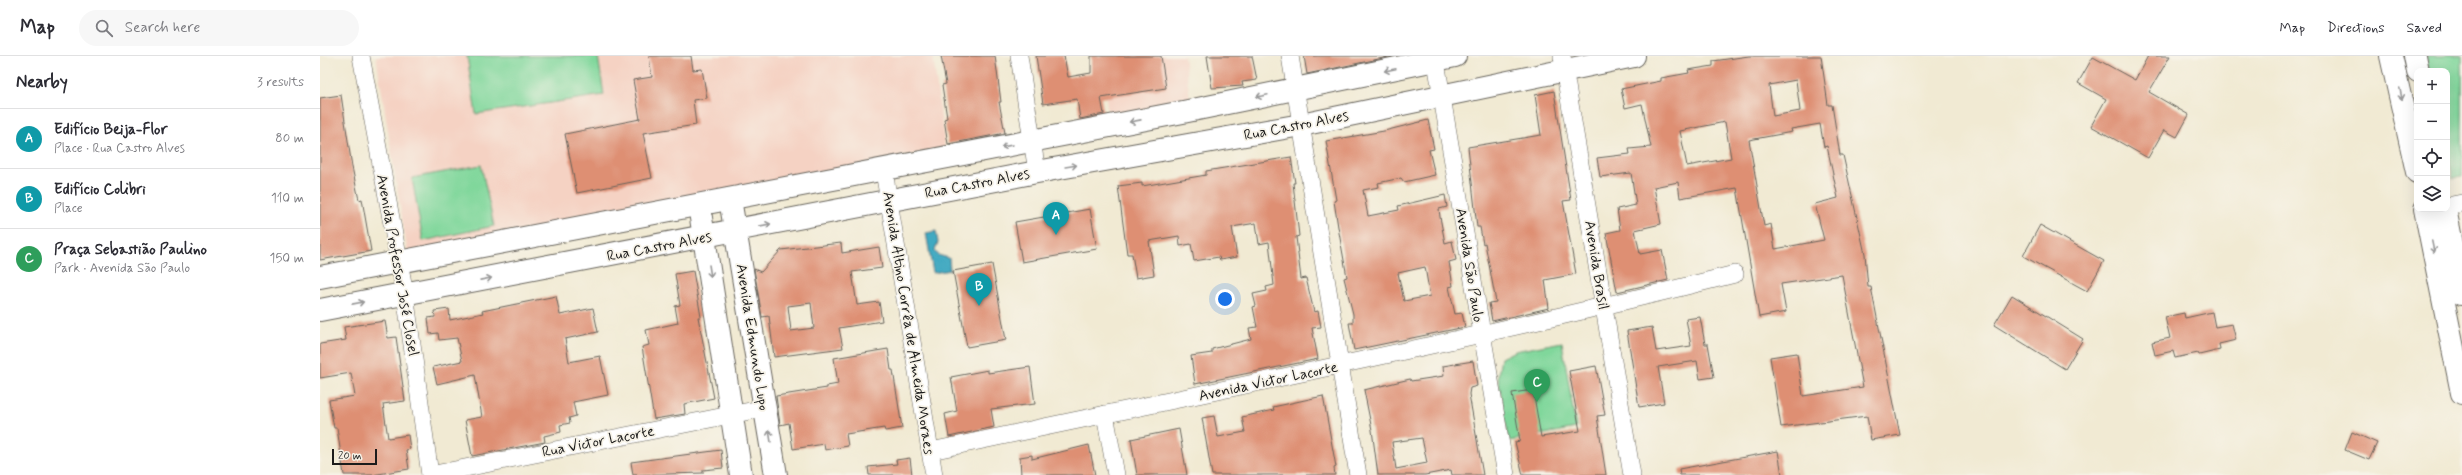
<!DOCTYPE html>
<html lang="en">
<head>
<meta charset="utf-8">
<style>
  body { margin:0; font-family:Mynerve,sans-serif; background:#f7f7f7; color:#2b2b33 }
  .controls { position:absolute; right:12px; top:12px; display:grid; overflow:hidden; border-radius:8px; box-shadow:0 4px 16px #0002 }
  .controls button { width:36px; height:36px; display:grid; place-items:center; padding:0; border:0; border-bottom:1px solid #e1e1e2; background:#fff; color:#2b2b33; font:20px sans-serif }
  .scale { position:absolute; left:12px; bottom:10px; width:45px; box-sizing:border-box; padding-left:4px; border:2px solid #1c1c1c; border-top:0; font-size:11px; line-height:14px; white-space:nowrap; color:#1c1c1c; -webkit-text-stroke:3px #f7f3e8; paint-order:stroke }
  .you { position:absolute; left:905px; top:243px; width:14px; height:14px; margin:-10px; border:3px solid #fff; border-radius:50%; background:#1a73e8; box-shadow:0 0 0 6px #1a73e833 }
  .badge { display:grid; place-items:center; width:26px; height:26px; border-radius:50%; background:#d1495b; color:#fff; font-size:13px; font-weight:700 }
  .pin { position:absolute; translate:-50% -33px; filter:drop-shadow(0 1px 2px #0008) }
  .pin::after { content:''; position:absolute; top:21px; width:14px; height:12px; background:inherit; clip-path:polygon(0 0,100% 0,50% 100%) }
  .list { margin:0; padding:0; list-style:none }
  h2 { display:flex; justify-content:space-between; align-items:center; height:52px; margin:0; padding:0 16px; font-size:17px }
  h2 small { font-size:13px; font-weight:400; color:#7c7c81 }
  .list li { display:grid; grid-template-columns:26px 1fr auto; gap:12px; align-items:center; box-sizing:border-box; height:60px; padding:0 16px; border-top:1px solid #e1e1e2 }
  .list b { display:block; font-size:15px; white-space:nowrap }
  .list p { margin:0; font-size:13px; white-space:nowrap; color:#7c7c81 }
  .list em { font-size:13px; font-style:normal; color:#7c7c81 }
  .icon { flex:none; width:22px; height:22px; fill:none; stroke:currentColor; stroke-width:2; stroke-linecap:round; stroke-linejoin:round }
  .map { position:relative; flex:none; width:2142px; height:419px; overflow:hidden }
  header { display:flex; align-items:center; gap:24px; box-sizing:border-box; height:56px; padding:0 20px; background:#fff; border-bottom:1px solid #e1e1e2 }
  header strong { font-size:19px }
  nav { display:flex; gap:22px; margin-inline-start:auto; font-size:14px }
  .search { width:280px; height:36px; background:#f7f7f7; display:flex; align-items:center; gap:10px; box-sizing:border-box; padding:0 14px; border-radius:22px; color:#7c7c81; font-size:15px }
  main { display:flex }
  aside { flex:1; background:#fff }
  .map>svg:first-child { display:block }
  .built { fill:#f5d2c3 }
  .green { fill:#80d79b; stroke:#4e7a5c }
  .water { fill:#41a9c1; stroke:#2e626e }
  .building { fill:#de8f73; fill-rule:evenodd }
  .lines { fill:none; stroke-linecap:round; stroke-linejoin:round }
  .street-casing { stroke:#67645c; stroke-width:18 }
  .secondary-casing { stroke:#67645c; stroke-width:24 }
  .street { stroke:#fff; stroke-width:17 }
  .secondary { stroke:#fff; stroke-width:22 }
  .oneway { stroke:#999 }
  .labels { text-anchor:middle; stroke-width:3.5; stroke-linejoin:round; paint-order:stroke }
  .street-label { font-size:15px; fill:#1c1c1c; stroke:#f7f3e8 }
</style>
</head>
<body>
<header>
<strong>Map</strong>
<div class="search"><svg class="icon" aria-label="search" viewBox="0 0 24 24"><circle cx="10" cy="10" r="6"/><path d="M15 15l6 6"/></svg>Search here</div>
<nav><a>Map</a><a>Directions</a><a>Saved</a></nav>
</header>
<main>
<aside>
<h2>Nearby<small>3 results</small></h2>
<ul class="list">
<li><span class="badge" style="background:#0f9aa8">A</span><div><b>Edifício Beija-Flor</b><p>Place · Rua Castro Alves</p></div><em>80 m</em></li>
<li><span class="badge" style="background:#0f9aa8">B</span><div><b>Edifício Colibri</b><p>Place</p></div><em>110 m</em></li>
<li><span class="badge" style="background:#2e9e5b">C</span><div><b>Praça Sebastião Paulino</b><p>Park · Avenida São Paulo</p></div><em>150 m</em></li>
</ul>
</aside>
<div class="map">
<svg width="2142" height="419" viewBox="0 0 2142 419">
  <rect width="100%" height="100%" fill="#f7f3e8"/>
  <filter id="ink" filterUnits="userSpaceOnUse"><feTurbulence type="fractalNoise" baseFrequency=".025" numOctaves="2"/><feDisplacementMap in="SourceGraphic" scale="8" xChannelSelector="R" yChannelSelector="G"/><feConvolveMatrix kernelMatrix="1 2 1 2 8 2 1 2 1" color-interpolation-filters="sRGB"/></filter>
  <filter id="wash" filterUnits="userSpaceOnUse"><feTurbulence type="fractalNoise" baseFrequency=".012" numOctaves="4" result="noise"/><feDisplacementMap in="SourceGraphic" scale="16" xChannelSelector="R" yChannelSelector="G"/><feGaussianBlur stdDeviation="0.9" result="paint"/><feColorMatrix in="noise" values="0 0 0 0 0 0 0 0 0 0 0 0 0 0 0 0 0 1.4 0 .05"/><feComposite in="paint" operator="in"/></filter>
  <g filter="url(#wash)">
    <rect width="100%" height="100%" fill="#f1ead3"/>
    <g class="built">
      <path d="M56,0H613L625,92L88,199Z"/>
      <path d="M783,0H864L871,49L788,64Z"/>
    </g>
    <g class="green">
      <path d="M147,0H278L284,39L156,58Z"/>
      <path d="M2106,0H2142V121L2133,122L2127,93V15H2109Z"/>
      <path d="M161,109L174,170L103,185L92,122Z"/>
      <path d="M1242,286L1256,372L1189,385L1178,320L1181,302L1195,295Z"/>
    </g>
    <path class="water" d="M616,175L618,186L615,195L618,199L629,202L630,214L613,217L606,177Z"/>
    <g id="blocks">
      <g class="building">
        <path d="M329,0H371L373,14L382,13L387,42L373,44L376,69L323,77L332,122L257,137L245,78L320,63L313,24L332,21Z"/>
        <path d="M621,0H675L681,46H679L685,77L628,88L624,63L627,62L622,29L626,28Z"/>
        <path d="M716,0H744L748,21L771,17V0H841L846,32L781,42L784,58L760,63L757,43L723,48Z"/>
        <path d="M887,0H932L937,24L922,26L923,30L892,32Z"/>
        <path d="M984,0H1073L987,18Z"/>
        <path d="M1429,0H1501L1508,49H1512L1520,99H1523L1545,198L1548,231H1551L1580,379L1551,384L1547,360L1461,371L1450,301L1477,297L1483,340L1543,331L1522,219L1461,228L1466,256L1439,261L1417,132L1360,142L1358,126L1334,131L1341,168L1315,174L1320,198L1342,194L1348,224L1297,236L1286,177L1300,174L1297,153L1316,149L1311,117L1280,121L1277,102L1310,98L1309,93L1331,91L1322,48L1305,52L1301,33L1341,25V22L1369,17L1368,14L1393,10V5ZM1476,24L1480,55L1453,60L1449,29ZM1405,66L1411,102L1367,110L1360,75ZM1500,68L1504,91L1507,90L1518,142L1495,148L1504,184L1455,193L1451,168L1444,170L1429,84L1472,76L1471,73Z"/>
        <path d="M1828,0H1850L1829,36L1869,59L1857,81L1844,74L1828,102L1771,70L1786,43L1758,27L1773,1L1815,24Z"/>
        <path d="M1234,35L1251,144L1243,145L1256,218L1225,224L1229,252L1172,265L1169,247L1176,246L1165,187L1163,188L1160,171H1157L1148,91L1221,79L1215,39Z"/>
        <path d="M21,39L32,111L39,144L42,143L51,195L0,204V42Z"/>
        <path d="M1108,64L1114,93L1109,94L1115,119L1084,126L1081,122L1058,127L1059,131L1043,134L1048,160L1079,154L1078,150L1125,139L1127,151L1119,153L1120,161L1125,187L1132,185L1136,204L1129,206L1133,230L1129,231L1135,258L1142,257L1145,271L1034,294L1029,267H1033V258L1024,222L1027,221L1018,171L1014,145L1016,144L1006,85L1064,75ZM1105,211L1110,240L1084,245L1078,217Z"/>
        <path d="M971,101L975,127H973L979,180L976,181L981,223L986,222L994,256L998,255L1001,271L992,272L998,303L875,328L871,300L892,297V293L931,283L929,272L937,271L933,251L936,250L933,238L947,235L946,231L954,229L949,186L939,188L936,167L912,171L917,201L900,204L899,201L874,205L871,188L860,190L859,180L829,185L834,219L816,222L812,198H807L798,130L822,127V130L886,119V115Z"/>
        <path d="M770,153L777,193L702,206L695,166Z"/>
        <path d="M1720,169L1784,205L1767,235L1703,200Z"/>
        <path d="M521,187L522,197L559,191L562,212L532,216L537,249L559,246L562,265L519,272L523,292L454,301L449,260L442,261L434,213L441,216L461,194ZM491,247L494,272L471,275L468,250Z"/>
        <path d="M672,208L686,284L647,291L633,215Z"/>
        <path d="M373,215L381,261H378L394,342L364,348L365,358L334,363L322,291L329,289L326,274L358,267L355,250L360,249L355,218Z"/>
        <path d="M1692,239L1763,283L1745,313L1674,269Z"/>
        <path d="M236,240L240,259L273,252L278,276L245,283L249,306L280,300L288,339L253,346L256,360L249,362L250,367L240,369L241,376L224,380L225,386L152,400L145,364L162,361L155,319L117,328L113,311L142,305L137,282L119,284L118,277L110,278L108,262L115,261L114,255L129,253L130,264L163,257L162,255Z"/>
        <path d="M1892,256L1895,271L1912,268L1916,284L1899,288L1900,294L1879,299L1878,297L1855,302L1853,295L1835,299L1832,286L1850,282L1845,261L1864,257L1865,262Z"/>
        <path d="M1380,261L1385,288H1388L1394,321L1380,323L1377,305L1338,311L1344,347L1319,351L1307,275L1332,271L1336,295L1371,290L1366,263Z"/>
        <path d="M65,265L68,282L76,281L85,345L63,348L68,382L88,379L90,393L86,394L89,413L52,419H24L17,372H14L9,344L35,340L31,317L0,322V288L26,284L24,271Z"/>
        <path d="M568,293L571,314H573L582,372L565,375L564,372L526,378L528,390L505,394L504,388L473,393L469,367L460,369L456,340L507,332V330L518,328L514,302Z"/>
        <path d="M1153,305L1157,330L1150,332L1149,338L1163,419H1132L1131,414L1105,419H1058L1052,374L1044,334L1090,323L1091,325L1124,320L1123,310ZM1102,382L1107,407L1076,413L1072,386Z"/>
        <path d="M1276,310L1285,359L1277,360L1286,419H1203L1195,386L1200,385L1192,337L1213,334L1221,381L1260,375L1249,315Z"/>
        <path d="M710,311L715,348L671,353L674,371L629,381L625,358L637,355L631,321L668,314V317Z"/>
        <path d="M1003,340L1016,411L1014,412L1015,419H892L882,362L894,360L898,381L925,376L922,361L954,354L953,351Z"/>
        <path d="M859,373L867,419H817L811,383Z"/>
        <path d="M2032,376L2057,387L2049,404L2025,394Z"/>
        <path d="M769,389L775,419H701L700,401L712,399V403Z"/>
        <path d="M401,394L403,412L383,414V417L313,419L311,406Z"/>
        <path d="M1458,395L1462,419H1360L1359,413Z"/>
        <path d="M590,402L592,419H549L548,411L577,408L576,404Z"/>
      </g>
    </g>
  </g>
  <g filter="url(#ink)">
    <use href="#blocks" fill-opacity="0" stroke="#67645c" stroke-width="1"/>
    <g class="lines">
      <defs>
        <g id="street">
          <path d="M41,0L85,238L110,419"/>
          <path d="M699,0L717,116"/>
          <path d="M970,0L1038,419"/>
          <path d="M1115,0L1186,419"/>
          <path d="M1242,0L1312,419"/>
          <path d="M564,115L614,419"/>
          <path d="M2127,150L2142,147"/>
          <path d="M785,358L796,419"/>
          <path d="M611,395C879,338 1149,285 1415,218"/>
          <path d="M110,419L445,352"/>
        </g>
        <g id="secondary">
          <path d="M2071,0L2097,116"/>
          <path d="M2095,0L2098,15"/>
          <path d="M410,143L456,419"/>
          <path d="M379,149L421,419"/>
          <path d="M2105,153L2142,337"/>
          <path d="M2125,153L2142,238"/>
          <path d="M0,221L863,56L1135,0"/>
          <path d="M0,254L717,116L981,69L1314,0"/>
        </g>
      </defs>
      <use href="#street" class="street-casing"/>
      <use href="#secondary" class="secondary-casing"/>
      <use href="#street" class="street"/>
      <use href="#secondary" class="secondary"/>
    </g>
    <defs><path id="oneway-shaft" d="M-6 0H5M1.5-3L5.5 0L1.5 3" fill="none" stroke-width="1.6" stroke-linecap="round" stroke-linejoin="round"/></defs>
    <g class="oneway">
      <use href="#oneway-shaft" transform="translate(1070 14) rotate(168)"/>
      <use href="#oneway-shaft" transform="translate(2081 38) rotate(78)"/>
      <use href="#oneway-shaft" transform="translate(942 40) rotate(168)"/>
      <use href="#oneway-shaft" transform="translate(815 65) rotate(169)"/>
      <use href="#oneway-shaft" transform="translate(687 90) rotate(169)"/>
      <use href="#oneway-shaft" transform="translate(751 110) rotate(-9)"/>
      <use href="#oneway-shaft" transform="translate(445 169) rotate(-11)"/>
      <use href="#oneway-shaft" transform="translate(2113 191) rotate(78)"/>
      <use href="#oneway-shaft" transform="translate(390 215) rotate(81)"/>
      <use href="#oneway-shaft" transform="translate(166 223) rotate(-11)"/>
      <use href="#oneway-shaft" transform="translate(38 247) rotate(-11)"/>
      <use href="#oneway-shaft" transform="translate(450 380) rotate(-99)"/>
    </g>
  </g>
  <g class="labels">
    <g class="street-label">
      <text transform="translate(976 69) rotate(-11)" y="5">Rua Castro Alves</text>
      <text transform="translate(657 127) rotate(-11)" y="5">Rua Castro Alves</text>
      <text transform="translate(339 190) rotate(-11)" y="5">Rua Castro Alves</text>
      <text transform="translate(78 209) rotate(80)" y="5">Avenida Professor José Closel</text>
      <text transform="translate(1150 209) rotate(81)" y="5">Avenida São Paulo</text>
      <text transform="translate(1277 209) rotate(81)" y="5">Avenida Brasil</text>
      <text transform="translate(589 267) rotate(81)" y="5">Avenida Altino Corrêa de Almeida Moraes</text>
      <text transform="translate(433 281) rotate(81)" y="5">Avenida Edmundo Lupo</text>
      <text transform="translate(948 325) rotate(-12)" y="5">Avenida Victor Lacorte</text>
      <text transform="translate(278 385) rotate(-11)" y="5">Rua Victor Lacorte</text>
    </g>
  </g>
</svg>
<div class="controls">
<button>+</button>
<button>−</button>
<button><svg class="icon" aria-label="locate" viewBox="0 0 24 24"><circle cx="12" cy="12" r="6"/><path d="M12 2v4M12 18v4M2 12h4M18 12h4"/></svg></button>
<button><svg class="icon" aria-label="layers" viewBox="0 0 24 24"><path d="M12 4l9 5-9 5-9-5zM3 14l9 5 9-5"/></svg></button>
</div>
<div class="scale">20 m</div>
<div class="you"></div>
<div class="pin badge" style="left:736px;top:179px;background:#0f9aa8">A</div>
<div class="pin badge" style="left:659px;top:250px;background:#0f9aa8">B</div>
<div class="pin badge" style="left:1217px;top:346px;background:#2e9e5b">C</div>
</div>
</main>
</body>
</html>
